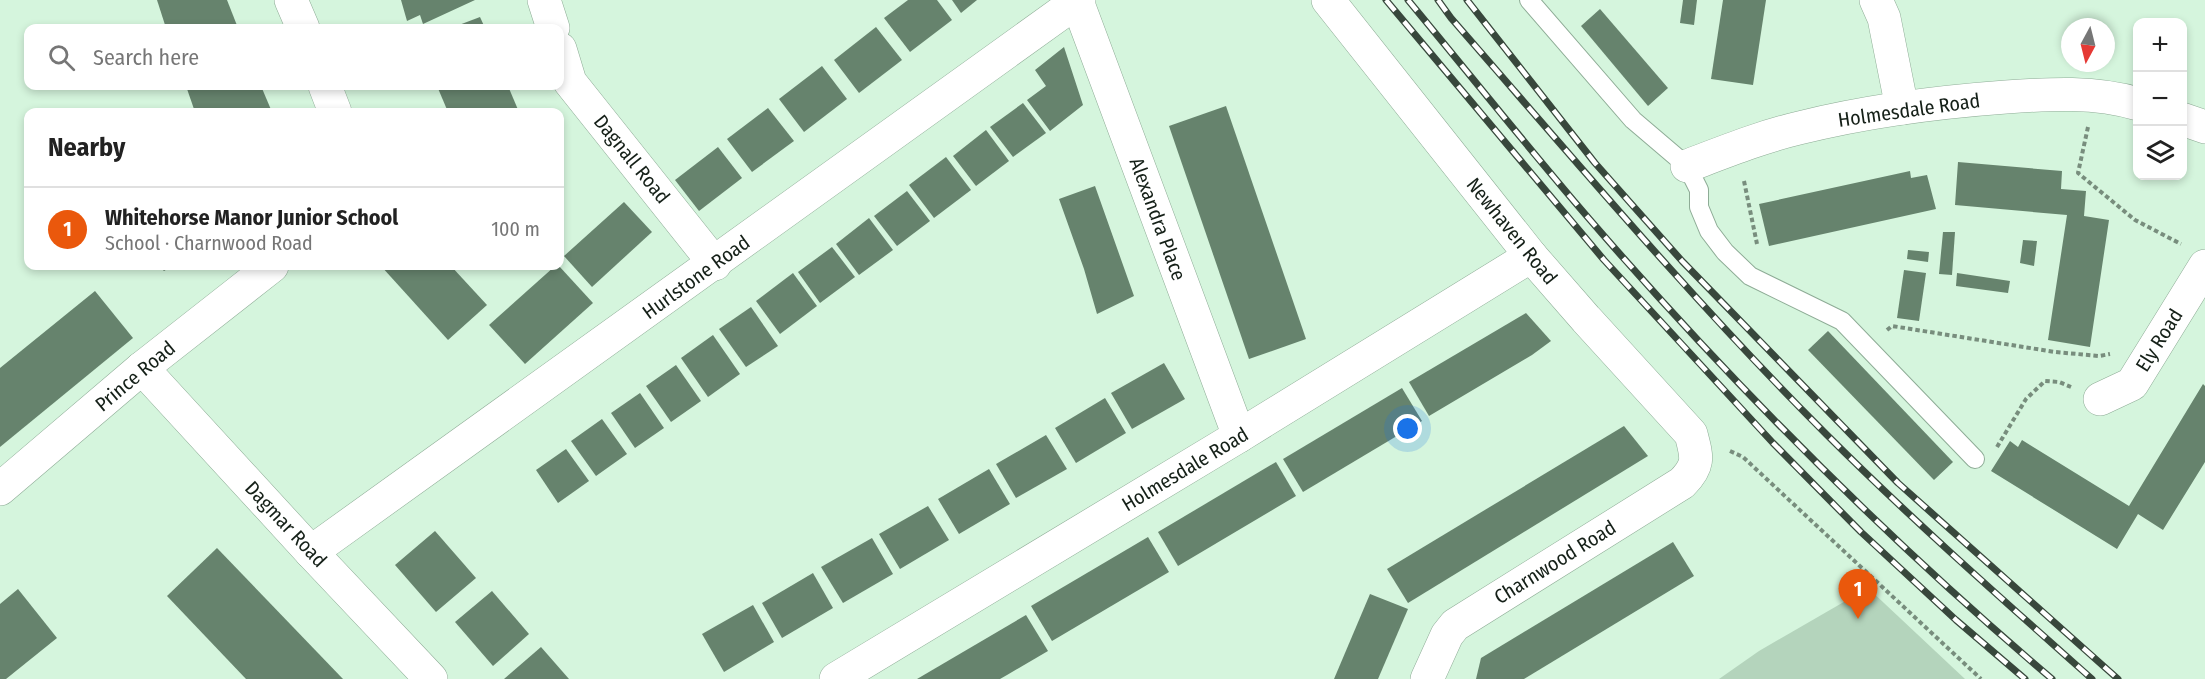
<!DOCTYPE html>
<html lang="en">
<head>
<meta charset="utf-8">
<style>
  body { margin:0; font-family:"Fira Sans Condensed",sans-serif; background:#f6f6f6; color:#222 }
  .controls { position:absolute; right:18px; top:18px; display:grid; overflow:hidden; border-radius:12px; box-shadow:0 3px 9px #0003 }
  .controls button { width:54px; height:54px; display:grid; place-items:center; padding:0; border:0; border-bottom:2px solid #e0e0e0; background:#fff; color:#222; font:30px sans-serif }
  .compass { position:absolute; left:2061px; top:18px; width:54px; height:54px; border-radius:50%; background:#fff; box-shadow:0 3px 9px #0003; rotate:187deg }
  .you { position:absolute; left:1408px; top:429px; width:21px; height:21px; margin:-15px; border:4px solid #fff; border-radius:50%; background:#1a73e8; box-shadow:0 0 0 9px #1a73e833 }
  .badge { display:grid; place-items:center; width:39px; height:39px; border-radius:50%; background:#ea580c; color:#fff; font-size:20px; font-weight:700 }
  .pin { position:absolute; translate:-50% -50px; filter:drop-shadow(0 2px 3px #0008) }
  .pin::after { content:''; position:absolute; top:32px; width:21px; height:18px; background:inherit; clip-path:polygon(0 0,100% 0,50% 100%) }
  .list { margin:0; padding:0; list-style:none }
  h2 { display:flex; justify-content:space-between; align-items:center; height:78px; margin:0; padding:0 24px; font-size:26px }
  h2 small { font-size:20px; font-weight:400; color:#767676 }
  .list li { display:grid; grid-template-columns:39px 1fr auto; gap:18px; align-items:center; box-sizing:border-box; height:84px; padding:0 24px; border-top:2px solid #e0e0e0 }
  .list b { display:block; font-size:22px; white-space:nowrap }
  .list p { margin:0; font-size:20px; white-space:nowrap; color:#767676 }
  .list em { font-size:20px; font-style:normal; color:#767676 }
  .icon { flex:none; width:33px; height:33px; fill:none; stroke:currentColor; stroke-width:2; stroke-linecap:round; stroke-linejoin:round }
  .map { position:relative; flex:none; width:2205px; height:679px; overflow:hidden }
  .search { position:absolute; background:#fff; box-shadow:0 3px 9px #0003; left:24px; top:24px; width:540px; height:66px; display:flex; align-items:center; gap:15px; box-sizing:border-box; padding:0 21px; border-radius:12px; color:#767676; font-size:22px }
  .panel { position:absolute; background:#fff; box-shadow:0 3px 9px #0003; left:24px; top:108px; width:540px; height:162px; border-radius:12px }
  .map>svg:first-child { display:block }
  .green { fill:#b4d4bc }
  .building { fill:#66836d }
  .lines { fill:none; stroke-linecap:round; stroke-linejoin:round }
  .lane-casing { stroke:#8eac96; stroke-width:20 }
  .street-casing { stroke:#8eac96; stroke-width:34 }
  .path { stroke:#788d7d; stroke-width:4; stroke-dasharray:4.5 3; stroke-linecap:butt }
  .lane { stroke:#fff; stroke-width:18 }
  .street { stroke:#fff; stroke-width:33 }
  .rail-casing { stroke:#38473c; stroke-width:7 }
  .rail { stroke:#fff; stroke-width:4.5; stroke-dasharray:14; stroke-linecap:butt }
  .labels { text-anchor:middle; stroke-width:4.5; stroke-linejoin:round; paint-order:stroke }
  .street-label { font-size:20px; fill:#152018; stroke:#fff }
</style>
</head>
<body>
<div class="map">
<svg width="2205" height="679" viewBox="0 0 2205 679">
  <rect width="100%" height="100%" fill="#d5f5dd"/>
  <path class="green" d="M1868,588L1965,679H1719L1759,651Z"/>
  <g class="building">
    <path d="M157,0H227L238,28H166Z"/>
    <path d="M401,0H475L423,24L420,15L407,21Z"/>
    <path d="M908,0H937L952,20L910,52L884,18Z"/>
    <path d="M952,0H977L961,13Z"/>
    <path d="M1683,0H1697L1694,25L1680,23Z"/>
    <path d="M1723,0H1766L1753,85L1711,79Z"/>
    <path d="M1600,9L1668,88L1648,106L1581,26Z"/>
    <path d="M480,17L485,28H451Z"/>
    <path d="M876,27L902,60L859,93L834,60Z"/>
    <path d="M1064,47L1083,105L1050,131L1027,100L1046,86L1035,70Z"/>
    <path d="M822,66L847,99L804,132L779,99Z"/>
    <path d="M186,86H261L272,112H195Z"/>
    <path d="M437,86H508L519,112H448Z"/>
    <path d="M1023,103L1046,133L1013,157L990,127Z"/>
    <path d="M1226,106L1306,339L1249,359L1169,126Z"/>
    <path d="M768,108L794,141L752,172L727,139Z"/>
    <path d="M986,130L1009,161L976,186L953,156Z"/>
    <path d="M718,147L742,178L699,211L675,180Z"/>
    <path d="M946,157L971,190L934,218L909,185Z"/>
    <path d="M1958,162L2062,171L2061,189L2086,191L2084,216L2109,220L2090,347L2048,340L2067,215L1955,205Z"/>
    <path d="M1910,171L1911,178L1927,175L1936,209L1769,246L1759,204Z"/>
    <path d="M1095,186L1134,296L1097,314L1084,269L1059,199Z"/>
    <path d="M907,191L930,221L897,246L874,216Z"/>
    <path d="M624,202L652,232L592,287L564,256Z"/>
    <path d="M869,218L893,250L859,275L836,244Z"/>
    <path d="M1943,232H1955L1952,275L1939,274Z"/>
    <path d="M2023,240L2037,241L2034,266L2020,263Z"/>
    <path d="M832,247L855,277L820,303L798,272Z"/>
    <path d="M1908,250L1929,252L1928,262L1907,259Z"/>
    <path d="M159,266H172L164,271Z"/>
    <path d="M381,266H451L487,305L448,340Z"/>
    <path d="M555,266H559L593,303L525,364L489,325Z"/>
    <path d="M1904,270L1926,273L1919,321L1897,318Z"/>
    <path d="M793,273L817,306L780,334L756,301Z"/>
    <path d="M1957,273L2010,281L2008,293L1956,286Z"/>
    <path d="M95,291L133,338L0,447V368Z"/>
    <path d="M751,307L778,346L746,367L719,329Z"/>
    <path d="M1526,313L1551,341L1532,355L1429,416L1409,382Z"/>
    <path d="M1828,331L1953,462L1934,480L1808,350Z"/>
    <path d="M713,335L740,374L708,397L681,358Z"/>
    <path d="M1164,363L1185,399L1132,429L1111,393Z"/>
    <path d="M676,365L701,401L671,422L646,386Z"/>
    <path d="M2203,384L2205,386V462L2163,530L2138,514L2117,549L1991,471L2010,441L2018,447L2022,440L2129,506Z"/>
    <path d="M1402,388L1422,421L1303,492L1283,459Z"/>
    <path d="M640,393L664,428L635,448L611,413Z"/>
    <path d="M1105,398L1126,433L1076,463L1055,428Z"/>
    <path d="M602,419L627,454L596,476L571,441Z"/>
    <path d="M1624,426L1648,456L1408,603L1387,569Z"/>
    <path d="M1046,435L1067,469L1016,498L996,464Z"/>
    <path d="M566,449L589,481L558,503L536,470Z"/>
    <path d="M1276,462L1296,496L1178,566L1158,532Z"/>
    <path d="M989,469L1010,504L959,534L938,499Z"/>
    <path d="M928,506L949,540L900,569L879,534Z"/>
    <path d="M435,531L476,578L436,612L395,565Z"/>
    <path d="M1148,537L1169,572L1052,641L1031,606Z"/>
    <path d="M872,538L893,574L843,603L821,567Z"/>
    <path d="M1673,542L1694,576L1524,679H1476L1481,658Z"/>
    <path d="M217,548L343,679H246L167,596Z"/>
    <path d="M813,573L833,608L782,638L762,603Z"/>
    <path d="M18,589L57,638L6,679H0V604Z"/>
    <path d="M492,591L529,634L493,666L455,622Z"/>
    <path d="M1370,594L1408,609L1378,679H1334Z"/>
    <path d="M753,605L774,642L724,672L702,634Z"/>
    <path d="M1026,615L1048,651L1007,675L1000,679H917Z"/>
    <path d="M541,647L569,679H504Z"/>
  </g>
  <g class="lines">
    <defs>
      <path id="lane" d="M1529,0L1633,120L1687,166L1699,190V207L1709,231L1725,252L1750,276L1842,321L1975,459"/>
      <g id="street">
        <path d="M291,0L303,28"/>
        <path d="M544,0L553,28"/>
        <path d="M1328,0L1531,256L1586,319L1691,434C1697,457 1700,465 1682,483L1455,625L1447,635L1427,679"/>
        <path d="M1876,0L1884,18L1902,108"/>
        <path d="M1077,1L1239,436"/>
        <path d="M560,49L570,82L715,264"/>
        <path d="M325,86L335,112"/>
        <path d="M2182,119L2205,127"/>
        <path d="M1687,166C1724,152 1761,137 1799,128C1867,111 1937,102 2006,97C2050,94 2095,91 2138,104"/>
        <path d="M142,368L311,552L431,679"/>
        <path d="M2100,399L2132,384L2205,266"/>
        <path d="M0,489L142,368L272,266"/>
        <path d="M311,552L1079,0"/>
        <path d="M836,679L1239,436L1531,256"/>
      </g>
    </defs>
    <use href="#lane" class="lane-casing"/>
    <use href="#street" class="street-casing"/>
    <g class="path">
      <path d="M2088,127L2078,173L2135,220L2181,244"/>
      <path d="M1744,181L1757,244"/>
      <path d="M1887,330L1892,326L2055,352L2099,356L2110,354"/>
      <path d="M1997,447L2026,399L2045,381L2059,382L2071,387"/>
      <path d="M1730,451L1743,457L1981,679"/>
    </g>
    <use href="#lane" class="lane"/>
    <use href="#street" class="street"/>
    <defs>
      <g id="rail">
        <path d="M1386,0L1604,260L1773,443L1861,532L1956,620L2025,679"/>
        <path d="M1408,0C1467,71 1525,144 1585,214C1728,380 1885,537 2052,679"/>
        <path d="M1438,0L1451,18C1574,159 1694,302 1826,434C1911,519 2002,599 2092,679"/>
        <path d="M1467,0L1595,163L1682,261L1898,483L2118,679"/>
      </g>
    </defs>
    <use href="#rail" class="rail-casing"/>
    <use href="#rail" class="rail"/>
  </g>
  <g class="labels">
    <g class="street-label">
      <text transform="translate(1909 110) rotate(-8)" y="7">Holmesdale Road</text>
      <text transform="translate(632 159) rotate(51)" y="7">Dagnall Road</text>
      <text transform="translate(1158 219) rotate(70)" y="7">Alexandra Place</text>
      <text transform="translate(1512 231) rotate(51)" y="7">Newhaven Road</text>
      <text transform="translate(696 277) rotate(-36)" y="7">Hurlstone Road</text>
      <text transform="translate(2159 340) rotate(-58)" y="7">Ely Road</text>
      <text transform="translate(135 376) rotate(-40)" y="7">Prince Road</text>
      <text transform="translate(1185 469) rotate(-31)" y="7">Holmesdale Road</text>
      <text transform="translate(286 524) rotate(47)" y="7">Dagmar Road</text>
      <text transform="translate(1555 562) rotate(-32)" y="7">Charnwood Road</text>
    </g>
  </g>
</svg>
<div class="controls">
<button>+</button>
<button>−</button>
<button><svg class="icon" aria-label="layers" viewBox="0 0 24 24"><path d="M12 4l9 5-9 5-9-5zM3 14l9 5 9-5"/></svg></button>
</div>
<svg class="compass" viewBox="-18 -18 36 36"><path d="M0-13l5 13h-10z" fill="#e53935"/><path d="M0 13l5-13h-10z" fill="#767676"/></svg>
<div class="you"></div>
<div class="pin badge" style="left:1858px;top:619px">1</div>
<div class="search"><svg class="icon" aria-label="search" viewBox="0 0 24 24"><circle cx="10" cy="10" r="6"/><path d="M15 15l6 6"/></svg>Search here</div>
<section class="panel">
<h2>Nearby<small></small></h2>
<ul class="list">
<li><span class="badge">1</span><div><b>Whitehorse Manor Junior School</b><p>School · Charnwood Road</p></div><em>100 m</em></li>
</ul>
</section>
</div>
</body>
</html>
